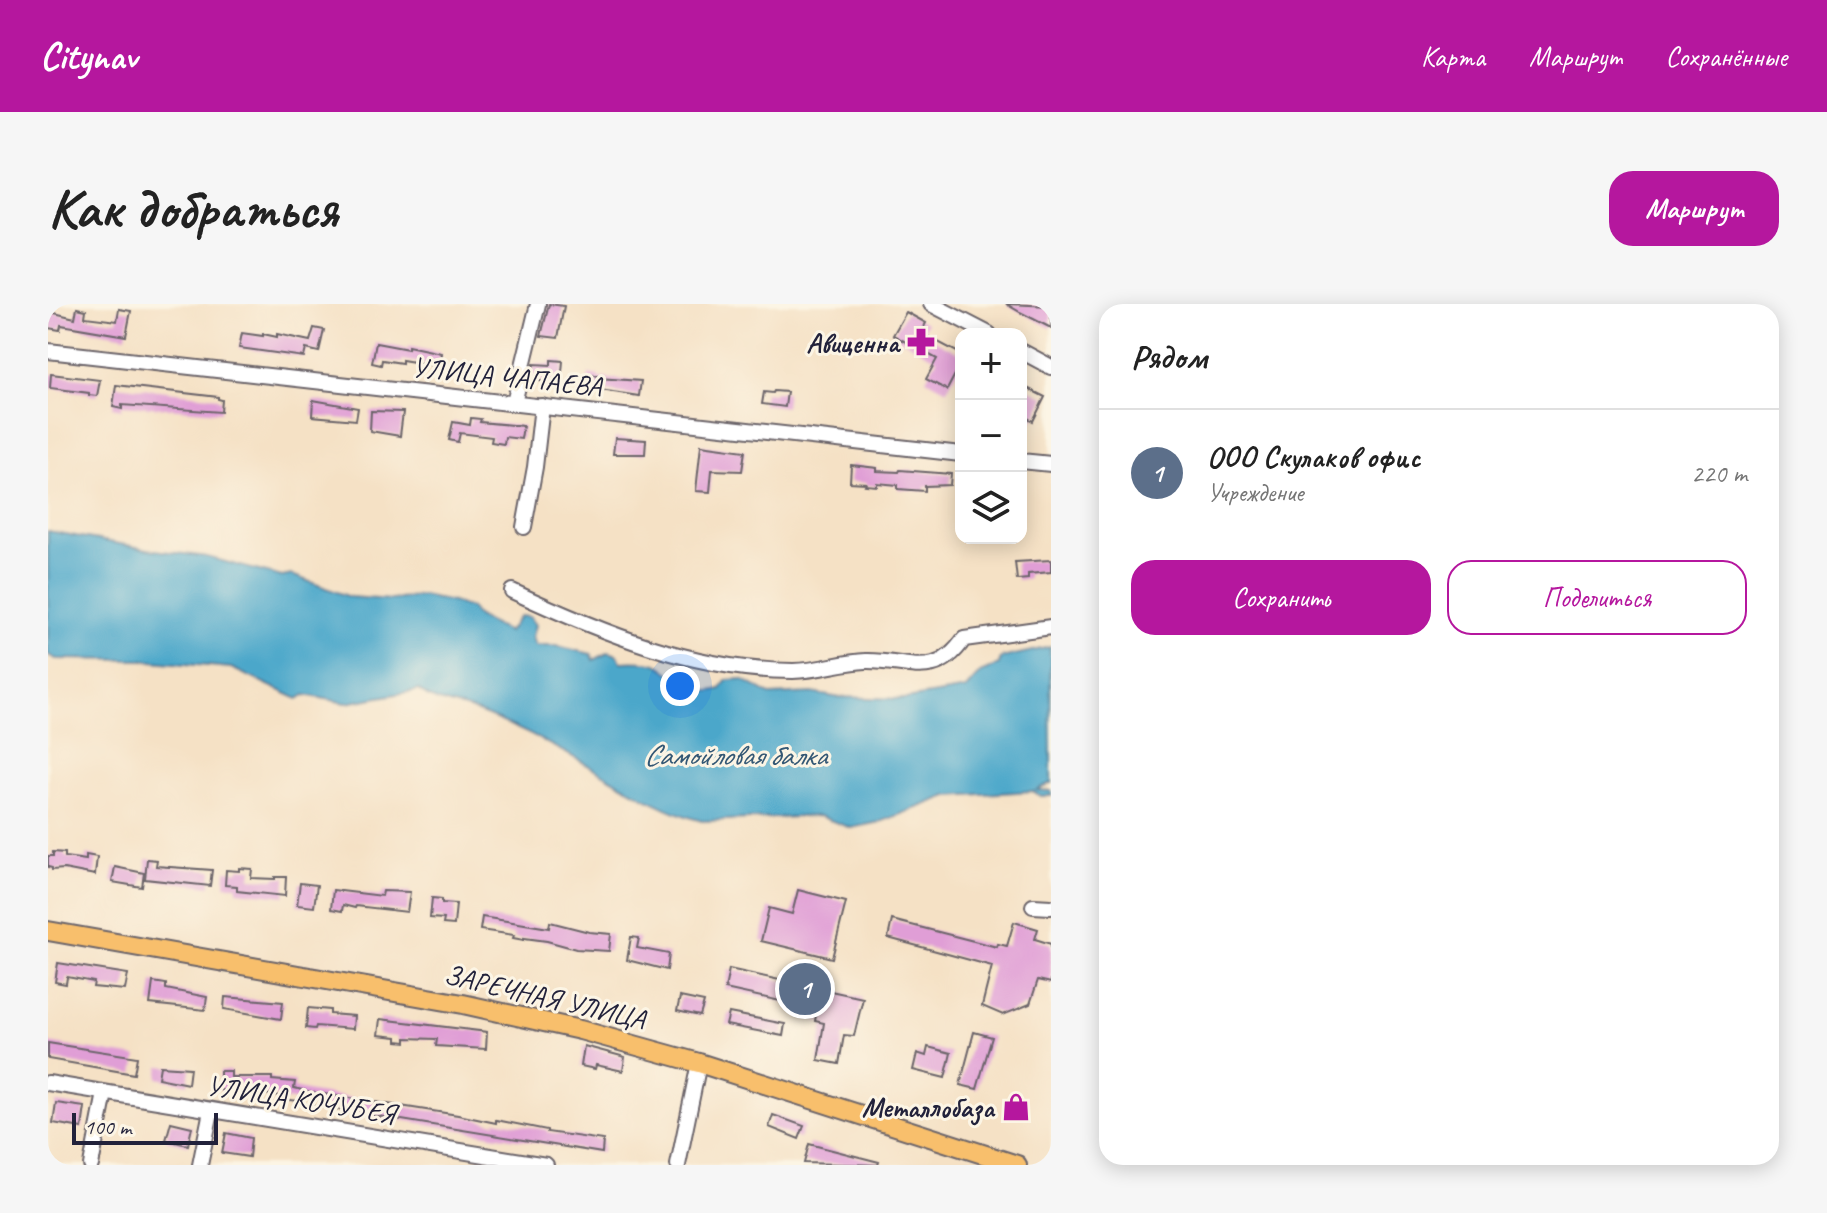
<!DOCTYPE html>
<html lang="ru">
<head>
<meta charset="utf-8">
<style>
  body { margin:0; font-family:Caveat,sans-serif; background:#f6f6f6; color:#222 }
  .controls { position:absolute; right:24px; top:24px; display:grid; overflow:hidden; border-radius:16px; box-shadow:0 4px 20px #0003 }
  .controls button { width:72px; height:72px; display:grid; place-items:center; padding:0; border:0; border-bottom:2px solid #e0e0e0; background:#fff; color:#222; font:40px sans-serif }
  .scale { position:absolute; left:24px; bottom:20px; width:146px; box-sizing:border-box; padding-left:8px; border:4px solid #22223b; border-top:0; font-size:22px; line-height:28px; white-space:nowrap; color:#22223b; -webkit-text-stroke:6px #fcf5e5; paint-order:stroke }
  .you { position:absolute; left:632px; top:382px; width:28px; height:28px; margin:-20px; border:6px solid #fff; border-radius:50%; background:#1a73e8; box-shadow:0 0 0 12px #1a73e833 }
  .badge { display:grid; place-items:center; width:52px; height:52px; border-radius:50%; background:#b5179e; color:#fff; font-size:26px; font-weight:700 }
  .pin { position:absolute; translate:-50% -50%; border:4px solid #fff; box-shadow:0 2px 8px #0006 }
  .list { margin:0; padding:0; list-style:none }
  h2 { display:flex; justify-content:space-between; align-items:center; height:104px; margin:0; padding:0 32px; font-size:34px }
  h2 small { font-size:26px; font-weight:400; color:#767676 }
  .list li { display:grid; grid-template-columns:52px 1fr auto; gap:24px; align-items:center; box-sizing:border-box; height:128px; padding:0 32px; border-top:2px solid #e0e0e0 }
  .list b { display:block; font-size:30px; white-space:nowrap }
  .list p { margin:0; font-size:26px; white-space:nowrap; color:#767676 }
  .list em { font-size:26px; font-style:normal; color:#767676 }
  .actions { display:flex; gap:16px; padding:24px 32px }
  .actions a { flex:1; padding:18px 0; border:2px solid #b5179e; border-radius:24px; text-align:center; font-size:28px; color:#b5179e }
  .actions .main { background:#b5179e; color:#fff }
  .icon { flex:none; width:44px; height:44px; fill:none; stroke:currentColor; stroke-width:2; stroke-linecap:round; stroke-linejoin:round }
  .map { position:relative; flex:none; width:1003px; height:861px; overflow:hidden; border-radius:24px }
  header { display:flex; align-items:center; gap:48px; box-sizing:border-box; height:112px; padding:0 40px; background:#b5179e; color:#fff }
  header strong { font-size:38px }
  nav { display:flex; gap:44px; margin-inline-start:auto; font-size:28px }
  .intro { display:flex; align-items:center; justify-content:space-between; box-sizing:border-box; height:192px; padding:0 48px }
  h1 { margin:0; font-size:56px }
  .button { padding:20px 36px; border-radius:24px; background:#b5179e; color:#fff; font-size:28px; font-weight:700 }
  main { display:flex; gap:48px; padding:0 48px }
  aside { flex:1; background:#fff; border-radius:24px; box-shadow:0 4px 20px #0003 }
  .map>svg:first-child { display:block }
  .water { fill:#4ca7ca; stroke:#376482; stroke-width:2 }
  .building { fill:#e09ed6 }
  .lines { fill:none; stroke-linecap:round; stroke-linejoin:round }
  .minor-casing { stroke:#6c656b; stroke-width:18 }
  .major-casing { stroke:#6c656b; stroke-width:22 }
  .minor { stroke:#fff; stroke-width:14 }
  .major { stroke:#f8bf6c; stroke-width:18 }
  .labels { text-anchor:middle; stroke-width:6; stroke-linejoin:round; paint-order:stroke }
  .poi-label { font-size:28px; font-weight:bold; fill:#22223b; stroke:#fcf5e5; text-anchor:end }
  .street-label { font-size:28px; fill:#22223b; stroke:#fcf5e5 }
  .water-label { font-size:30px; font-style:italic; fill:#335774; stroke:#fcf5e5 }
</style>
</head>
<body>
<header>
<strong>Citynav</strong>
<nav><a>Карта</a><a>Маршрут</a><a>Сохранённые</a></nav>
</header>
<div class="intro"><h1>Как добраться</h1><a class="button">Маршрут</a></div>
<main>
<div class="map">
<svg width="1003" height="861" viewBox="0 0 1003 861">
  <rect width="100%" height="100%" fill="#fcf5e5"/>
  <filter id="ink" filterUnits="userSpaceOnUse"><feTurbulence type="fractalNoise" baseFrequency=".0125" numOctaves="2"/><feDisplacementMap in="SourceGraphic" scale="16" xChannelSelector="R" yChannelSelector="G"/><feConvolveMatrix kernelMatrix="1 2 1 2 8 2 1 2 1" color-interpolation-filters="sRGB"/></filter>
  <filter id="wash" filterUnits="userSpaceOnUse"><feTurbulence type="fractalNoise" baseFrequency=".006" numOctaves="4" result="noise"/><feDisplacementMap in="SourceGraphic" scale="32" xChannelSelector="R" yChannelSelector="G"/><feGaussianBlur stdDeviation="1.8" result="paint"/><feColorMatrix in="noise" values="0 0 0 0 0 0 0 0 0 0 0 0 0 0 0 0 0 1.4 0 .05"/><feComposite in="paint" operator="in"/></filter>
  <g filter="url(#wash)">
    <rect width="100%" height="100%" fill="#f5e1c5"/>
    <path class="water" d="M0,227L100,245L159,253L234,273L244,271L302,293L344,296L374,292L404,298L422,304L429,313L460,328L471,312L481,313L487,321L484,333L487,342H509L544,350L546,356L561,348L570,351L573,358C581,357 605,357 611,361C635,376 641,394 673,385L679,376L694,375L722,391L764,389L787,393L858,395L918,385L932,369L951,361L953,354L1002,343L1003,479L988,486L1003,487V492H992L985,487L900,492L832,518L803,524L771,512L654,517C619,508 585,487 554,469C513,446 471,423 427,407C408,400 386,400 371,386L298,399L257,391L250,395L183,364L92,356L8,355L0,351Z"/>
    <g id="blocks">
      <g class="building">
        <path d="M501,0L516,2L510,34L493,32Z"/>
        <path d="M958,0L1003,2V24L972,8Z"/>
        <path d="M29,4L38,6L37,13L69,17L71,5L83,7L78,32L13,21L12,26L0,24L2,8L27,14Z"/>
        <path d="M858,8L878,19L873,29L913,50V59L899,86L878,75L889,55L845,31Z"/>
        <path d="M266,24L276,26L271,48L258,45L256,53L191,44L194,29L215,32V30L229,33V30L262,37Z"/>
        <path d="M328,39L360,45V42L393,49L391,62L354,56V59L334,56L333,61L324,59Z"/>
        <path d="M503,56L515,57L513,79L482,76L486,60L503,61Z"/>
        <path d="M3,70L52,76L49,92L41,91V89L2,84Z"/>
        <path d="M541,70L551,72L550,74L593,77L591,92L539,84Z"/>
        <path d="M68,81L170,93V95L174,96L173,108L74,101V105L65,103Z"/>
        <path d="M973,81L997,93L985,117L973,110Z"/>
        <path d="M726,87L739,88L737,103L714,100L716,88L725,89Z"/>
        <path d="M265,96L310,104L308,116L264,112Z"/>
        <path d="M323,107L355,108L352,132L322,127Z"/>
        <path d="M423,114L433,115L432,118L475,122L473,135L457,133L456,140L443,138L444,133L412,129L410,138L401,136L405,118L422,121Z"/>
        <path d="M567,134L598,136L597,150H565Z"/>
        <path d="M653,141L697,147L694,167L664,166L662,188L648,187Z"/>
        <path d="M803,161L829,164V167L851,168L852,166L903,170L902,181L877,182V187L850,185V181L829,179V182L817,181L818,179L802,178Z"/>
        <path d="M1003,256V268L980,270V275L969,276L967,258Z"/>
        <path d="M5,548L17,549V553L38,556V551L49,553L47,571L16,565L4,566V564L0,563V552H5Z"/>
        <path d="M99,555L109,556L108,562L164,566L162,582L97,575Z"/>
        <path d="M67,563L96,569L94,583L64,578Z"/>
        <path d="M191,564L204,565L203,574L227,575V573H238L237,592L189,587V582L177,581L178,566L191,567Z"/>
        <path d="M252,579L269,581L266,603L249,601Z"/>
        <path d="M285,586L334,592L335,587L362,588L359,608L308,602L307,604L295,601L294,607L283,605Z"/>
        <path d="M750,586L798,598L784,654L713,637L721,604L744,610Z"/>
        <path d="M384,594L394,595V599L408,600L406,621L395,620L396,615L382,614Z"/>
        <path d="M434,613L501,624L502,618L541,628L563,630L561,647L528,645L499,637L476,634V636L465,634L466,631L432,626Z"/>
        <path d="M844,616L949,643L950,640L959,642L966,618L990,625L987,635L1003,640V679L990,676L982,700L955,711L934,702L944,662L840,634Z"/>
        <path d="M583,633L591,634L589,644L621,650L619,666L579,656Z"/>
        <path d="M10,659L80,670L77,686L45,683L46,678L19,673L18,680L7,678Z"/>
        <path d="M681,665L815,694L806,732L796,731L791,760L770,756L776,719L767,717L769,705L677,685Z"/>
        <path d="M105,678L118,680V685L159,693L157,706L102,700Z"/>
        <path d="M177,693L235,698L233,715L176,705Z"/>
        <path d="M632,693L656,698L652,712L629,707Z"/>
        <path d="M260,704L282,706V710L306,712L305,725L268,722L267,725L258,724Z"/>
        <path d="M681,709L737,720L735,732L678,721Z"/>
        <path d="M332,715L439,728L438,745L388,742L389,735L358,734V738L349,737V733L330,731Z"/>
        <path d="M926,728L944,733L929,785L912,781Z"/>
        <path d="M0,739L89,753L86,770L0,755Z"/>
        <path d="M536,742L577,753L575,767L548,761L547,765L533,762Z"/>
        <path d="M880,743L903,749L897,774L865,766L869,749L878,752Z"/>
        <path d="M112,762L142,764L140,780L110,774Z"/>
        <path d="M172,767H183V773H224V776L247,778L246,784L263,788L410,811L448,819V816L499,826V828L555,836L554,849L250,799V797L234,795V792L172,786Z"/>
        <path d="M8,799L37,803L34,824L5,819Z"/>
        <path d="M725,811L756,822L751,835L721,823Z"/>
        <path d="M123,818L144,823L140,841L118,836Z"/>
        <path d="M178,829L203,834L201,853L174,849Z"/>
        <path d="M761,840L831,858L830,861L756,859Z"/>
      </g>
    </g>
  </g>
  <g filter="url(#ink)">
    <use href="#blocks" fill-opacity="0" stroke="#6c656b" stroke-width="2"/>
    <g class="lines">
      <defs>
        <g id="minor">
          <path d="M883,0L941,30"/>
          <path d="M0,47L913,150"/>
          <path d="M973,47L1003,63"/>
          <path d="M466,99L490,0"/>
          <path d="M973,157L1003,160"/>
          <path d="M476,223L487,163L494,102"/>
          <path d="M464,287C552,328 647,367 745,367C770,367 793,358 818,357C860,356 887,378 916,335L1003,323"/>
          <path d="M985,602L1003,603"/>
          <path d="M0,779L498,861"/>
          <path d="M43,861L57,789"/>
          <path d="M152,861L163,807"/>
          <path d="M630,861L651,759"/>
        </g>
        <path id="major" d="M0,627L415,700L532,726L651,759L969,861"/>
      </defs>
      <use href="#minor" class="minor-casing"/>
      <use href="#major" class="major-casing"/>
      <use href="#minor" class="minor"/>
      <use href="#major" class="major"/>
    </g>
  </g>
  <defs>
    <symbol id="pharmacy-bare" viewBox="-9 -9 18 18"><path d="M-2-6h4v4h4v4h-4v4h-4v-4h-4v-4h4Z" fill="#b5179e" stroke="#fcf5e5" stroke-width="2.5" paint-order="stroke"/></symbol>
    <symbol id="shop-bare" viewBox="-9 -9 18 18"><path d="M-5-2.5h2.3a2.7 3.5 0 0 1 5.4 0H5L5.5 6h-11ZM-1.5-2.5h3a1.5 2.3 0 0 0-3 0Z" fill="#b5179e" stroke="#fcf5e5" stroke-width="2.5" paint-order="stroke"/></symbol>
  </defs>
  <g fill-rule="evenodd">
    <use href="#pharmacy-bare" x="853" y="18" width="40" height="40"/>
    <use href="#shop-bare" x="948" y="783" width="40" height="40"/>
  </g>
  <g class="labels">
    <g class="poi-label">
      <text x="851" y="48">Авиценна</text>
      <text x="946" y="813">Металлобаза</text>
    </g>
    <g class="street-label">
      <text transform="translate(459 72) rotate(6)" y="10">УЛИЦА ЧАПАЕВА</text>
      <text transform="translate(497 692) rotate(13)" y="10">ЗАРЕЧНАЯ УЛИЦА</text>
      <text transform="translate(253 795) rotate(9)" y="10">УЛИЦА КОЧУБЕЯ</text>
    </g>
    <g class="water-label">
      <text x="687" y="461">Самойловая балка</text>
    </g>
  </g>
</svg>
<div class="controls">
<button>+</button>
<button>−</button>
<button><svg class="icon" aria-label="layers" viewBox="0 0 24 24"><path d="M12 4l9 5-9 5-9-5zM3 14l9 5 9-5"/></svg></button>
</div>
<div class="scale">100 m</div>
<div class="you"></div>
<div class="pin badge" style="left:757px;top:685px;background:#5c6f8a">1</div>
</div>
<aside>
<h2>Рядом<small></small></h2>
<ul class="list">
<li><span class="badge" style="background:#5c6f8a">1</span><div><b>ООО Скулаков офис</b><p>Учреждение</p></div><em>220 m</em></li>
</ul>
<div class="actions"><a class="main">Сохранить</a><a>Поделиться</a></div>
</aside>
</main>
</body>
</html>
